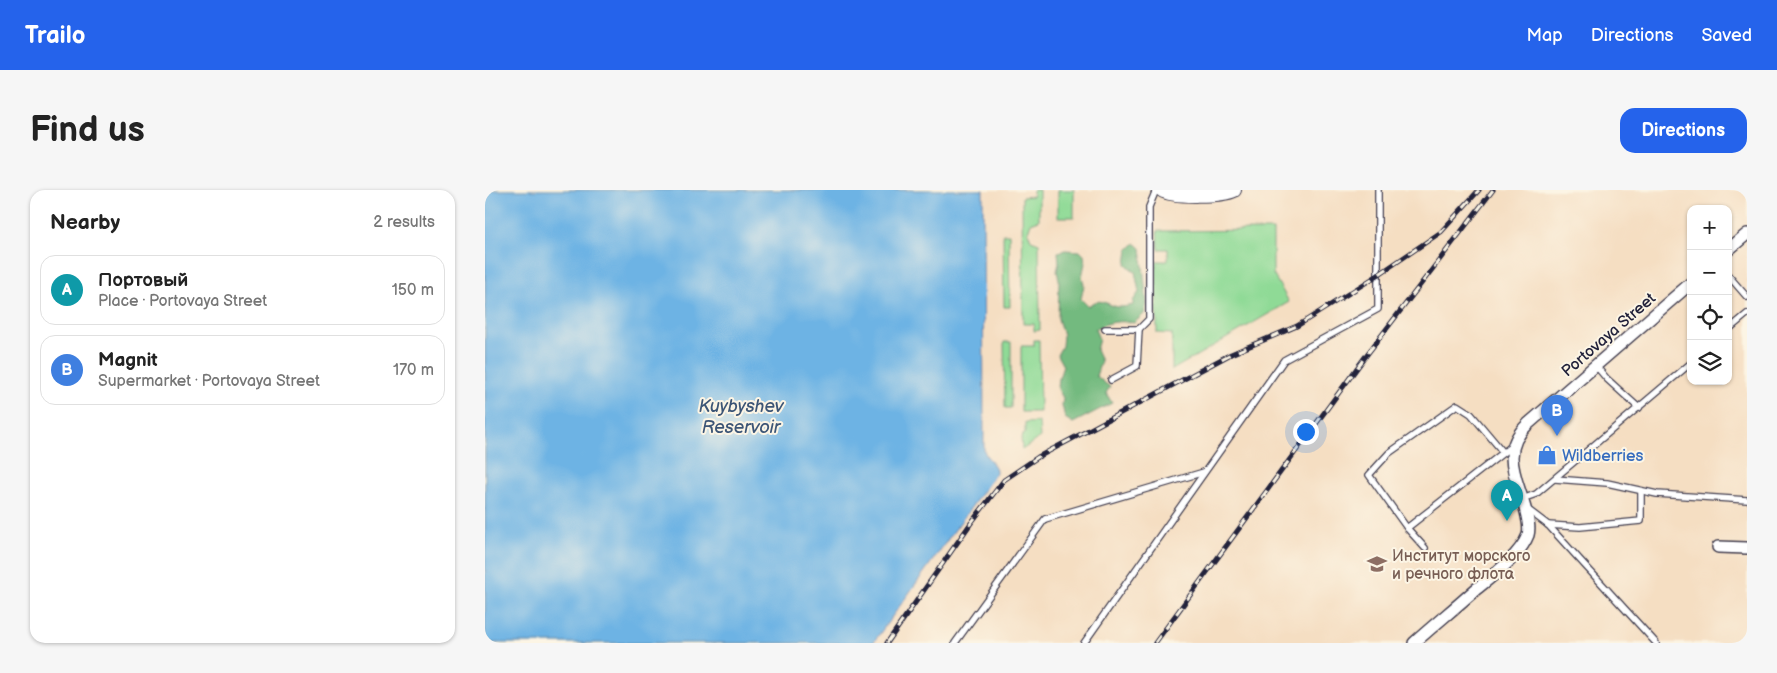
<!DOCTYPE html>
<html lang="en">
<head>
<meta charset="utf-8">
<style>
  body { margin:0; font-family:"Balsamiq Sans",sans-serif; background:#f6f6f6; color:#222 }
  .controls { position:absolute; right:15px; top:15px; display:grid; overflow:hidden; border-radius:10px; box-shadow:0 1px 4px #0004 }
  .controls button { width:45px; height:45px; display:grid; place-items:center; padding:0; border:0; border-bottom:1px solid #e0e0e0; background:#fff; color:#222; font:25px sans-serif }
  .you { position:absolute; left:820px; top:241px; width:18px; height:18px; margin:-12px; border:4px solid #fff; border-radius:50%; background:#1a73e8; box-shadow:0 0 0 8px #1a73e833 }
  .badge { display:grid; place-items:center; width:32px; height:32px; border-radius:50%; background:#2563eb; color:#fff; font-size:16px; font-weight:700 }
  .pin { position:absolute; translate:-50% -41px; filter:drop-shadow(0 1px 2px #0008) }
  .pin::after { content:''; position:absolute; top:26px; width:18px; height:15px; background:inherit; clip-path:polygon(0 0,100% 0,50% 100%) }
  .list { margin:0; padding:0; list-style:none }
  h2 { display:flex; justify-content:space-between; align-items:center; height:65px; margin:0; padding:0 20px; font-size:21px }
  h2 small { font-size:16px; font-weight:400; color:#767676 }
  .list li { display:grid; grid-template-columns:32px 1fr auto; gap:15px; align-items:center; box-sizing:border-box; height:70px; margin:0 10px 10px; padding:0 10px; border:1px solid #e0e0e0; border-radius:15px }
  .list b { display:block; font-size:19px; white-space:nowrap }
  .list p { margin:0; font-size:16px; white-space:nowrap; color:#767676 }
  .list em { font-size:16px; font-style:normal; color:#767676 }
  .icon { flex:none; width:28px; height:28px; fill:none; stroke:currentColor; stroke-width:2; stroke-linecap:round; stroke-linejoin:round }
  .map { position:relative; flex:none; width:1262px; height:453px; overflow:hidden; border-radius:15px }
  header { display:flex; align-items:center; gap:30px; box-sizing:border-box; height:70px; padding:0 25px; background:#2563eb; color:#fff }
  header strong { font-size:24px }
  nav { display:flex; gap:28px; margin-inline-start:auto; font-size:18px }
  .intro { display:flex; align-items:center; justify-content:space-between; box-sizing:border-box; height:120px; padding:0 30px }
  h1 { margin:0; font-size:35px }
  .button { padding:12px 22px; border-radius:15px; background:#2563eb; color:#fff; font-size:18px; font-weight:700 }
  main { display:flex; gap:30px; padding:0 30px }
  aside { flex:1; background:#fff; border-radius:15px; box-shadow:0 1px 4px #0004 }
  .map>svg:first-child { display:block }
  .green { fill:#8fda96; stroke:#587e68 }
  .forest { fill:#73ba7f; stroke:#4a6e5d }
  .water { fill:#6db3e4; stroke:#486a90 }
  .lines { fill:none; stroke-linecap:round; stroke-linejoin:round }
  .service-casing { stroke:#423e4f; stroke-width:8 }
  .minor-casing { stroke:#423e4f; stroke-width:14 }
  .tertiary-casing { stroke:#423e4f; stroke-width:16 }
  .service { stroke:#fff; stroke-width:5.5 }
  .minor { stroke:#fff; stroke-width:11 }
  .tertiary { stroke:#fff; stroke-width:14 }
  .rail-casing { stroke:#22223b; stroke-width:5 }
  .rail { stroke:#fcf5e5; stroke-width:3; stroke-dasharray:9; stroke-linecap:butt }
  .labels { text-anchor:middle; stroke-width:4; stroke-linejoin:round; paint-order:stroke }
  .street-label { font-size:16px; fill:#22223b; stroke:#fcf5e5 }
  .shop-label { font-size:16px; fill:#366cbe; stroke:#fcf5e5; text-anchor:start }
  .education-label { font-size:16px; fill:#785e54; stroke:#fcf5e5; text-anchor:start }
  .water-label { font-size:18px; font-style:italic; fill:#3c5576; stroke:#fcf5e5 }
</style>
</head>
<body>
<header>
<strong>Trailo</strong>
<nav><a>Map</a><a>Directions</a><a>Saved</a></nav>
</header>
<div class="intro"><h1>Find us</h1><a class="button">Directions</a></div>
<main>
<aside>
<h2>Nearby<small>2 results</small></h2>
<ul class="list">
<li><span class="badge" style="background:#0f9aa8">A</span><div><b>Портовый</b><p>Place · Portovaya Street</p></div><em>150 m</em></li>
<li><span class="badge" style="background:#3f7fe0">B</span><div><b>Magnit</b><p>Supermarket · Portovaya Street</p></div><em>170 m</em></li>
</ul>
</aside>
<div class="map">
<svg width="1262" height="453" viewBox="0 0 1262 453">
  <rect width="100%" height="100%" fill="#fcf5e5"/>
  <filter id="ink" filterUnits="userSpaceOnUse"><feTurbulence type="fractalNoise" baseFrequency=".02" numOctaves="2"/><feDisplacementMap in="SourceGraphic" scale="10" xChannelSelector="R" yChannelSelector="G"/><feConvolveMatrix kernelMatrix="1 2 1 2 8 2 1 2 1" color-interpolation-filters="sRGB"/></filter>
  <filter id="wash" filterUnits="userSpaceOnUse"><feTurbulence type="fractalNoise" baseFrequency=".0096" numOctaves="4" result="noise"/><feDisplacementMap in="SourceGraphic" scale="20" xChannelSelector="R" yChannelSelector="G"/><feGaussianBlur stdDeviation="1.12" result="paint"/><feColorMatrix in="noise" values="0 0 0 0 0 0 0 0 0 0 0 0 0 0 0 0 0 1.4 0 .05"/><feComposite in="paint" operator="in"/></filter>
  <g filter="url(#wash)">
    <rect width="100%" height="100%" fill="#f5dec2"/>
    <g class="green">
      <path d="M548,0H554V30L546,33L543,42L546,50L554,53L555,140L549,141V134H538L537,7L548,6Z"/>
      <rect x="573" y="0" width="16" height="27"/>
      <path d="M788,40V84L804,112L687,180V144L672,143L671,71H683V59H673L672,41Z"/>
      <path d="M518,44H524L525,117H519Z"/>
      <path d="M549,150H554L555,222H536V156H549Z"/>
      <path d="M519,152H526V218H520Z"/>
      <path d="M554,232L555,247L537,260L536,247L540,243V233Z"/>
    </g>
    <path class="forest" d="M650,53L656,58L662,114L659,124L649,133C636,130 622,132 610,139L614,149L611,160L616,171L611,186L625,197L621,203L627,213L588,233L580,228L577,215L578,208L573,199L574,188L578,176L572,165L577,156L578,145L573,129L574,89L572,81L574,73L573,62L580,60L595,61L599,65L600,73L597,87L599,95L596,109L603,116C617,105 623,117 635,117C639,117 644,116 648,115V111L654,102L650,82L641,74L643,60Z"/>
    <path class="water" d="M0,0H498L499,260C501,269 512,274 511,283L388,453H0Z"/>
  </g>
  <g filter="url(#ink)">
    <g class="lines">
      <defs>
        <g id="service">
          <path d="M1243,85L1262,107"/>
          <path d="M620,139H654"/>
          <path d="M1243,140L1262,124"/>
          <path d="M1111,176L1122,189L1154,218"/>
          <path d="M626,190L652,176L654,139L664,129V17L671,0"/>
          <path d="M1070,289L1122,293L1172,304L1262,310"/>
          <path d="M1037,309L1051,304L1206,173"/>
          <path d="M1042,319L1063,335L1171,453"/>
          <path d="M1063,335L1095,337L1156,331V301"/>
          <path d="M922,338L1028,255"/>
          <path d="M940,358L922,338L884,285L904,263L972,215L986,224L1018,262"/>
          <path d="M470,453L560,329L719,282"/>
          <path d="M599,453L799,170L893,119V0"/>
        </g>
        <g id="minor">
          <path d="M1243,60L1262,44"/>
          <path d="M1233,357L1262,358"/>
          <path d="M929,453C949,435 970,418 990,400C1007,386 1035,366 1043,345C1045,338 1043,330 1041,322C1033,289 1013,262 1043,234L1206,93"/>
        </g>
        <path id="tertiary" d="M677,0C688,7 737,6 749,0"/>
      </defs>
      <use href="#service" class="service-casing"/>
      <use href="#minor" class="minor-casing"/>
      <use href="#tertiary" class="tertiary-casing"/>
      <use href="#service" class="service"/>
      <use href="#minor" class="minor"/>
      <use href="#tertiary" class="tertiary"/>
      <defs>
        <g id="rail">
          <path d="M402,453L486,333L519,290L553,267L746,164L812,136L893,85L956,42L994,0"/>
          <path d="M670,453L883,163L1008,0"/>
        </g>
      </defs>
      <use href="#rail" class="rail-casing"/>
      <use href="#rail" class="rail"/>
    </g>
  </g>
  <defs>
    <symbol id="shop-bare" viewBox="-9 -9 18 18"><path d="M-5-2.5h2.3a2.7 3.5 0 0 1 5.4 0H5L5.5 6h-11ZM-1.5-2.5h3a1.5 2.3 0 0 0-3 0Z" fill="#3f7fe0" stroke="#fcf5e5" stroke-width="2.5" paint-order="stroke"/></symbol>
    <symbol id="university-bare" viewBox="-9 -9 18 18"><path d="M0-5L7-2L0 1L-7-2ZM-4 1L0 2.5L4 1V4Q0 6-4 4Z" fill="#8d6e63" stroke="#fcf5e5" stroke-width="2.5" paint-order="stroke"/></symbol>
  </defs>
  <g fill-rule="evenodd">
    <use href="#shop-bare" x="1048" y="251" width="28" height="28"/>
    <use href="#university-bare" x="878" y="360" width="28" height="28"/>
  </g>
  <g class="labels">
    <g class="street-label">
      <text transform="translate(1123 144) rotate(-41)" y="6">Portovaya Street</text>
    </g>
    <g class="shop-label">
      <text x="1077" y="271">Wildberries</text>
    </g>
    <g class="education-label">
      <text x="907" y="371">Институт морского<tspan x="907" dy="18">и речного флота</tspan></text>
    </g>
    <g class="water-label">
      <text x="256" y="222">Kuybyshev<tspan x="256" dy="21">Reservoir</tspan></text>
    </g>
  </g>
</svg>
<div class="controls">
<button>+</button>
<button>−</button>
<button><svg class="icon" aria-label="locate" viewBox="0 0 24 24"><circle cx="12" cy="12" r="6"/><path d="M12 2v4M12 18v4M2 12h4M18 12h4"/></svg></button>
<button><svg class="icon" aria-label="layers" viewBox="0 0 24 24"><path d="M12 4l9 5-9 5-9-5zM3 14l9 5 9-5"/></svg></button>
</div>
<div class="you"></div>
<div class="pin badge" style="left:1022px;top:331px;background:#0f9aa8">A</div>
<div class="pin badge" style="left:1072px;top:246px;background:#3f7fe0">B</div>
</div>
</main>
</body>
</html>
